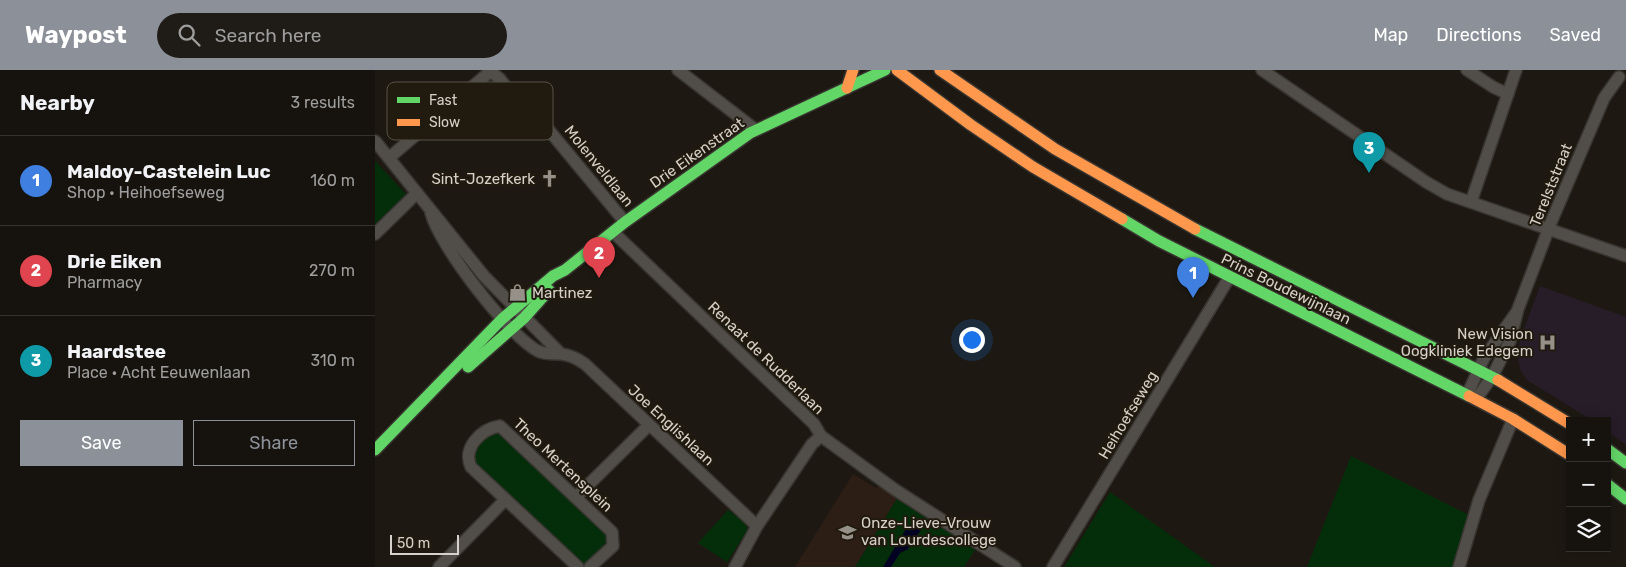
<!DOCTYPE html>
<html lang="en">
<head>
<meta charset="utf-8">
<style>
  body { margin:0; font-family:Rubik,sans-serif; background:#1f1c17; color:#f1f3f6 }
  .controls { position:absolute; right:15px; bottom:15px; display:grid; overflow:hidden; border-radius:0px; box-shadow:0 2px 12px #0003 }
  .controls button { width:45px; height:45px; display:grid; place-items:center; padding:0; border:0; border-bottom:1px solid #35322e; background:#16130e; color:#f1f3f6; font:25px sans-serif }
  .scale { position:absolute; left:15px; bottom:12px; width:69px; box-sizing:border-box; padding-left:5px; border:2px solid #d6d1c9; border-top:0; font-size:14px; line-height:18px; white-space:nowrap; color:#d6d1c9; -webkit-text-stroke:4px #211a0e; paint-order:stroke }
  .you { position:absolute; left:596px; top:269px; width:18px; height:18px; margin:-12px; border:4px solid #fff; border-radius:50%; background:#1a73e8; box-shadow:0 0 0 8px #1a73e833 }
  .badge { display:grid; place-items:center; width:32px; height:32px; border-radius:50%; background:#8c9099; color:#fff; font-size:16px; font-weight:700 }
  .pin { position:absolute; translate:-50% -41px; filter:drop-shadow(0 1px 2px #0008) }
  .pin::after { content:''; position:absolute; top:26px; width:18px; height:15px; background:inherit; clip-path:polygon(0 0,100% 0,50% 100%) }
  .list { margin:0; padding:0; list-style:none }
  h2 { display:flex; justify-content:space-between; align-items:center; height:65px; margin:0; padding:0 20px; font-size:21px }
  h2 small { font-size:16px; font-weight:400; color:#9e9e9e }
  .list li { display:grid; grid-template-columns:32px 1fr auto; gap:15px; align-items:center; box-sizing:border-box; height:90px; padding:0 20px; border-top:1px solid #35322e }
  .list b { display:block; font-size:19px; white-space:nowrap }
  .list p { margin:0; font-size:16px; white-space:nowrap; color:#9e9e9e }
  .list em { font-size:16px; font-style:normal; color:#9e9e9e }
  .actions { display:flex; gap:10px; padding:15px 20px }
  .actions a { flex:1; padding:11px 0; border:1px solid #8c9099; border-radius:0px; text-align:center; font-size:18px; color:#8c9099 }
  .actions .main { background:#8c9099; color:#fff }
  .icon { flex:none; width:28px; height:28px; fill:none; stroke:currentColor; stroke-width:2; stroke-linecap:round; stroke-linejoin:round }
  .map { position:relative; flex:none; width:1251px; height:497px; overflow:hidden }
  header { display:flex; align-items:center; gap:30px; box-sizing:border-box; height:70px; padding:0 25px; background:#8c9099; color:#fff }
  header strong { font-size:24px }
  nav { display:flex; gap:28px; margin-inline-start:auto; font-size:18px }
  .search { width:350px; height:45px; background:#1f1c17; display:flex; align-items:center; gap:12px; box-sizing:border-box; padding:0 18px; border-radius:28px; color:#9e9e9e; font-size:19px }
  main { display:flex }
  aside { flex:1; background:#16130e }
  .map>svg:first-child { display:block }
  .commercial { fill:#271d29 }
  .education { fill:#2c1d15 }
  .green { fill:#042d0a }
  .water { fill:#030223 }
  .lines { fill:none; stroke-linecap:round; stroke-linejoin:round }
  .street-casing { stroke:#383530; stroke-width:14 }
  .fast-casing { stroke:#383530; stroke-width:14 }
  .slow-casing { stroke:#383530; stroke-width:14 }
  .street { stroke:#514e49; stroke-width:11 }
  .fast { stroke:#63d668; stroke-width:11 }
  .slow { stroke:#ff974d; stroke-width:11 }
  .labels { text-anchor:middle; stroke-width:4; stroke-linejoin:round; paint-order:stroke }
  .street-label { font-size:15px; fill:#d6d1c9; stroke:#211a0e }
  .poi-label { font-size:15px; fill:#d6d1c9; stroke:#211a0e; text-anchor:end }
  .key { fill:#211a0e; stroke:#575146; stroke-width:1 }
  .key-label { font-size:14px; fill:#d6d1c9 }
</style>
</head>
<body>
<header>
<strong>Waypost</strong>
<div class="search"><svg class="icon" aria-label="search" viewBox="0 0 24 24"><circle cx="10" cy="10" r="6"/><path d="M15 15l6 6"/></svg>Search here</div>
<nav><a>Map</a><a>Directions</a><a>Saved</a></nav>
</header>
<main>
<aside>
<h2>Nearby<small>3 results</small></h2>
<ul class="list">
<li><span class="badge" style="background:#3f7fe0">1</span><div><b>Maldoy-Castelein Luc</b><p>Shop · Heihoefseweg</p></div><em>160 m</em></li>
<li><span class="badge" style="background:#e0444e">2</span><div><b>Drie Eiken</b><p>Pharmacy</p></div><em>270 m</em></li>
<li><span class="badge" style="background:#0f9aa8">3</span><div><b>Haardstee</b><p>Place · Acht Eeuwenlaan</p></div><em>310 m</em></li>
</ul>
<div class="actions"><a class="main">Save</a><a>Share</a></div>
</aside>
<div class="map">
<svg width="1251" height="497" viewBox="0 0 1251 497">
  <rect width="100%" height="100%" fill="#1d1912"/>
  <path class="commercial" d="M1165,216L1251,247V375L1232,361V351H1218L1152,310L1145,299L1143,289L1145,269Z"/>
  <path class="education" d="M478,404L501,418L504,415L523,427L480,497H420Z"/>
  <g class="green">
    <path d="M0,91L31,124L0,155Z"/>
    <path d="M123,362L131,365L229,458L234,475L213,495H207L100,397C99,393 97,387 97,384C98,374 114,365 123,362Z"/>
    <path d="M976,386L1096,446L1077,497H932Z"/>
    <path d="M735,422L840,497H689Z"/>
    <path d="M523,427L600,480L589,497H480Z"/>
    <path d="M353,440L372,454V461L352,492L323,473Z"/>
  </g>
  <path class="water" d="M539,456L546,460L533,479L525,483L516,497H508L531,459L535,461Z"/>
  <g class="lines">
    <defs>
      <g id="street">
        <path d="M114,0L125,9L148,39L153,35L250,152"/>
        <path d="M303,0L381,60"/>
        <path d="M887,0L1051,112L1072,124L1251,186"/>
        <path d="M1092,0L1118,17L1133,24"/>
        <path d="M0,71L109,206L185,283"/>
        <path d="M15,87L117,0"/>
        <path d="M1096,132L1141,0"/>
        <path d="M56,143C64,175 134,266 163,281C171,285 178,283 186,284C195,285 203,289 210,294L382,456"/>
        <path d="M238,162L439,354L446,366L519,419L640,497"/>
        <path d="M0,164L42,123"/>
        <path d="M1092,325L1109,288L1141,243"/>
        <path d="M1101,329L1117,307L1135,271L1143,239L1177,150L1229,28L1244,7"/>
        <path d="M201,427L274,355"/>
        <path d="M64,497L130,430"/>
        <path d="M203,497L96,397C87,378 106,359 125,356L237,462L238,476L215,497"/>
        <path d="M360,497L382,456L437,374L446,366"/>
        <path d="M678,497L854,208"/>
        <path d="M1084,497L1104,430L1138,349"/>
      </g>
      <g id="fast">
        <path d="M747,149L784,171L1094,326"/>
        <path d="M820,159L1123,310"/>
        <path d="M93,297L149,248L174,220"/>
        <path d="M1232,379L1251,393"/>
        <path d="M0,380L127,249L178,206L190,200L250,152L375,63L510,0"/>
        <path d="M1232,414L1251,429"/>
      </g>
      <g id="slow">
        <path d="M522,0L596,55L658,97L747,149"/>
        <path d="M565,0L680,79L820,159"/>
        <path d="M472,18L478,0"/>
        <path d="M1123,310L1195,354"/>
        <path d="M1094,326L1138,349L1195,385"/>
      </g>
    </defs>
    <use href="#street" class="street-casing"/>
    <use href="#fast" class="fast-casing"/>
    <use href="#slow" class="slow-casing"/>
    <use href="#street" class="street"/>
    <use href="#fast" class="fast"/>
    <use href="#slow" class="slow"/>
  </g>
  <defs>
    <symbol id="church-bare" viewBox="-9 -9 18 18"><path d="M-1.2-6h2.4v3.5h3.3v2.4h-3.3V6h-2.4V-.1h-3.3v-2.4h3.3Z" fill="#959189" stroke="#211a0e" stroke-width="2.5" paint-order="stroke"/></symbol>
    <symbol id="shop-bare" viewBox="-9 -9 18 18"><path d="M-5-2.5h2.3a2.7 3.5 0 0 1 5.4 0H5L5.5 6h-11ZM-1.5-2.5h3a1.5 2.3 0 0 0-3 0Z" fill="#959189" stroke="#211a0e" stroke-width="2.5" paint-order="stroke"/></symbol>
    <symbol id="hospital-bare" viewBox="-9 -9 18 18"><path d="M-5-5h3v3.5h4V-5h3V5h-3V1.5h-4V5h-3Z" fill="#959189" stroke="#211a0e" stroke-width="2.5" paint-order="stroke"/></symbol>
    <symbol id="school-bare" viewBox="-9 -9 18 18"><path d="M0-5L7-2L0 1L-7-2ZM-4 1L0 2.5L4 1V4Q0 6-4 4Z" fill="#959189" stroke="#211a0e" stroke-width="2.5" paint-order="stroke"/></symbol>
  </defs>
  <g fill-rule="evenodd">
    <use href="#church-bare" x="162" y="96" width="25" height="25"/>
    <use href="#shop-bare" x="130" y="210" width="25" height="25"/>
    <use href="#hospital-bare" x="1160" y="260" width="25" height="25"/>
    <use href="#school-bare" x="460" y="450" width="25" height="25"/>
  </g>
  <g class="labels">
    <g class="street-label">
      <text transform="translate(322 83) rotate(-35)" y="5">Drie Eikenstraat</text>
      <text transform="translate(224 96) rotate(51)" y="5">Molenveldlaan</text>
      <text transform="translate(1176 115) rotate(-68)" y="5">Terelststraat</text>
      <text transform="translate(911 219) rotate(26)" y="5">Prins Boudewijnlaan</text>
      <text transform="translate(391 288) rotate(44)" y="5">Renaat de Rudderlaan</text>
      <text transform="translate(753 345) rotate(-59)" y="5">Heihoefseweg</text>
      <text transform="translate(296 355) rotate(43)" y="5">Joe Englishlaan</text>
      <text transform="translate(188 395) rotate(43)" y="5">Theo Mertensplein</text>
    </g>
    <g class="poi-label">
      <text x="160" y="114">Sint-Jozefkerk</text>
      <text x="157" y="228" text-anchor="start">Martinez</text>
      <text x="1158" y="269">New Vision<tspan x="1158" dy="17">Oogkliniek Edegem</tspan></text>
      <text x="486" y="458" text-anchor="start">Onze-Lieve-Vrouw<tspan x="486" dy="17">van Lourdescollege</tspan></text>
    </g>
  </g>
  <rect x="12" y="12" width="166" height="58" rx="8" class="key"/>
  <rect x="22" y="27" width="23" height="6" fill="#63d668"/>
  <rect x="22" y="49" width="23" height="7" fill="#ff974d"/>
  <g class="key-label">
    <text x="54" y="35">Fast</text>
    <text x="54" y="57">Slow</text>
  </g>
</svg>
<div class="controls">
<button>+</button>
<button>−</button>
<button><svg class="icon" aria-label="layers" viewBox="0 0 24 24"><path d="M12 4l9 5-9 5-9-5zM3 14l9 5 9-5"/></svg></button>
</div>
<div class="scale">50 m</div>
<div class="you"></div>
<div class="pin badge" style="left:818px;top:228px;background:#3f7fe0">1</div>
<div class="pin badge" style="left:224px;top:208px;background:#e0444e">2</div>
<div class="pin badge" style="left:994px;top:103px;background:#0f9aa8">3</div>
</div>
</main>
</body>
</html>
